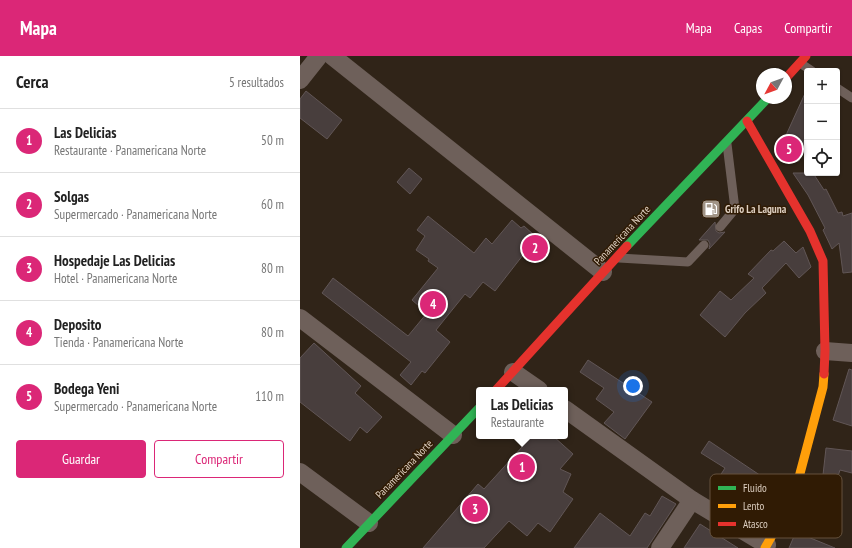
<!DOCTYPE html>
<html lang="es">
<head>
<meta charset="utf-8">
<style>
  body { margin:0; font-family:"PT Sans Narrow",sans-serif; background:#f6f6f6; color:#222 }
  .controls { position:absolute; right:12px; top:12px; display:grid; overflow:hidden; border-radius:4px; box-shadow:0 1px 3px #0004 }
  .controls button { width:36px; height:36px; display:grid; place-items:center; padding:0; border:0; border-bottom:1px solid #e0e0e0; background:#fff; color:#222; font:20px sans-serif }
  .compass { position:absolute; left:456px; top:12px; width:36px; height:36px; border-radius:50%; background:#fff; box-shadow:0 1px 3px #0004; rotate:229deg }
  .you { position:absolute; left:333px; top:330px; width:14px; height:14px; margin:-10px; border:3px solid #fff; border-radius:50%; background:#1a73e8; box-shadow:0 0 0 6px #1a73e833 }
  .badge { display:grid; place-items:center; width:26px; height:26px; border-radius:50%; background:#db2777; color:#fff; font-size:13px; font-weight:700 }
  .pin { position:absolute; translate:-50% -50%; border:2px solid #fff; box-shadow:0 1px 4px #0006 }
  .popup { position:absolute; left:176px; top:331px; width:92px; height:52px; box-sizing:border-box; display:grid; place-content:center; border-radius:4px; background:#fff; filter:drop-shadow(0 1px 3px #0005); font-size:13px; white-space:nowrap; color:#767676 }
  .popup b { font-size:15px; color:#222 }
  .popup::after { content:''; position:absolute; left:50%; top:100%; margin-left:-8px; border:8px solid transparent; border-top-color:#fff }
  .list { margin:0; padding:0; list-style:none }
  h2 { display:flex; justify-content:space-between; align-items:center; height:52px; margin:0; padding:0 16px; font-size:17px }
  h2 small { font-size:13px; font-weight:400; color:#767676 }
  .list li { display:grid; grid-template-columns:26px 1fr auto; gap:12px; align-items:center; box-sizing:border-box; height:64px; padding:0 16px; border-top:1px solid #e0e0e0 }
  .list b { display:block; font-size:15px; white-space:nowrap }
  .list p { margin:0; font-size:13px; white-space:nowrap; color:#767676 }
  .list em { font-size:13px; font-style:normal; color:#767676 }
  .actions { display:flex; gap:8px; padding:12px 16px }
  .actions a { flex:1; padding:9px 0; border:1px solid #db2777; border-radius:4px; text-align:center; font-size:14px; color:#db2777 }
  .actions .main { background:#db2777; color:#fff }
  .icon { flex:none; width:22px; height:22px; fill:none; stroke:currentColor; stroke-width:2; stroke-linecap:round; stroke-linejoin:round }
  .map { position:relative; flex:none; width:552px; height:492px; overflow:hidden }
  header { display:flex; align-items:center; gap:24px; box-sizing:border-box; height:56px; padding:0 20px; background:#db2777; color:#fff }
  header strong { font-size:19px }
  nav { display:flex; gap:22px; margin-inline-start:auto; font-size:14px }
  main { display:flex }
  aside { flex:1; background:#fff }
  .map>svg:first-child { display:block }
  .building { fill:#483e3d; stroke:#615656 }
  .lines { fill:none; stroke-linecap:round; stroke-linejoin:round }
  .lane { stroke:#6e605a; stroke-width:9 }
  .street { stroke:#6e605a; stroke-width:18 }
  .fast { stroke:#30b455; stroke-width:9 }
  .slow { stroke:#ff9f0a; stroke-width:9 }
  .jam { stroke:#e5322d; stroke-width:9 }
  .labels { text-anchor:middle; stroke-width:3; stroke-linejoin:round; paint-order:stroke }
  .poi-label { font-size:11px; font-weight:bold; fill:#ded0c2; stroke:#301b04; text-anchor:start }
  .street-label { font-size:11px; fill:#ded0c2; stroke:#301b04 }
  .key { fill:#301b04; stroke:#64513d; stroke-width:1 }
  .key-label { font-size:11px; fill:#ded0c2 }
</style>
</head>
<body>
<header>
<strong>Mapa</strong>
<nav><a>Mapa</a><a>Capas</a><a>Compartir</a></nav>
</header>
<main>
<aside>
<h2>Cerca<small>5 resultados</small></h2>
<ul class="list">
<li><span class="badge">1</span><div><b>Las Delicias</b><p>Restaurante · Panamericana Norte</p></div><em>50 m</em></li>
<li><span class="badge">2</span><div><b>Solgas</b><p>Supermercado · Panamericana Norte</p></div><em>60 m</em></li>
<li><span class="badge">3</span><div><b>Hospedaje Las Delicias</b><p>Hotel · Panamericana Norte</p></div><em>80 m</em></li>
<li><span class="badge">4</span><div><b>Deposito</b><p>Tienda · Panamericana Norte</p></div><em>80 m</em></li>
<li><span class="badge">5</span><div><b>Bodega Yeni</b><p>Supermercado · Panamericana Norte</p></div><em>110 m</em></li>
</ul>
<div class="actions"><a class="main">Guardar</a><a>Compartir</a></div>
</aside>
<div class="map">
<svg width="552" height="492" viewBox="0 0 552 492">
  <rect width="100%" height="100%" fill="#302418"/>
  <g class="building">
    <path d="M507,33V74L499,105L482,102L487,77Z"/>
    <path d="M6,35L42,64L27,83L0,62V43Z"/>
    <path d="M109,112L122,123L110,138L97,126Z"/>
    <path d="M493,117H513L524,134L526,133L538,157L542,156L543,160L552,157V216L543,217L539,187L532,193L523,174L525,172L508,139Z"/>
    <path d="M128,160L174,197L186,182L192,188L212,164L221,172L224,170L245,189L230,206L223,199L195,235L183,226L170,242L165,238L136,274L150,286L125,317L122,315L111,329L100,319L111,306L22,237L33,222L108,280L127,257L112,244L138,212L128,205L129,203L116,194L125,180L117,174Z"/>
    <path d="M415,166L416,175L419,177L425,176L409,193L410,188L408,184H399Z"/>
    <path d="M484,185L496,197L503,191L511,211L499,222L486,207L462,232L466,237L445,257L425,281L400,259L420,235L431,244L454,222L448,218L471,194L473,195Z"/>
    <path d="M14,287L61,330L55,337L82,361L67,377L60,371L50,385L0,346V302Z"/>
    <path d="M288,304L352,346L325,383L304,367L314,356L296,343L304,332L280,316Z"/>
    <path d="M549,313L552,314V370L533,364Z"/>
    <path d="M232,380H253L273,398L260,413L271,418L263,436L273,443L250,476L238,467L227,480L209,465L184,492H123L178,428L184,433Z"/>
    <path d="M409,385L479,432L471,444L468,441L459,454L418,423L425,412L401,397Z"/>
    <path d="M526,392L552,395V417L540,414L534,432L522,428Z"/>
    <path d="M362,440L376,448L347,492H274L300,457L330,480L345,457L350,460Z"/>
    <path d="M501,464L513,469L508,481L535,492H489Z"/>
    <path d="M400,468L438,492H384Z"/>
  </g>
  <g class="lines">
    <g class="lane">
      <path d="M500,7L512,15"/>
      <path d="M537,32L552,42"/>
      <path d="M420,171L435,153L427,88"/>
      <path d="M319,202L388,206L404,189"/>
    </g>
    <g class="street">
      <path d="M32,0L303,216"/>
      <path d="M0,24L19,0"/>
      <path d="M0,262L153,379"/>
      <path d="M525,295L552,297"/>
      <path d="M213,316L239,334"/>
      <path d="M265,353L392,444L467,489"/>
      <path d="M0,416L69,467"/>
      <path d="M360,492L392,444"/>
    </g>
    <g class="fast">
      <path d="M327,190L468,42"/>
      <path d="M46,492L179,352"/>
    </g>
    <path class="slow" d="M465,492L494,440L523,331L524,318"/>
    <g class="jam">
      <path d="M486,22L506,0"/>
      <path d="M447,65L510,175L523,205L525,295L524,318"/>
      <path d="M196,334L327,190"/>
    </g>
  </g>
  <defs>
    <symbol id="fuel-square" viewBox="-11 -11 22 22"><rect x="-9" y="-9" width="18" height="18" rx="4" fill="#a19486" stroke="#301b04"/><path d="M-5.5-6h7V0h2V4h1.3V-2.5L3-4.5l.8-.8L6-3V5H2.5V1h-1V6h-7ZM-4.2-4.7v3.2H.2V-4.7Z" fill="#fff"/></symbol>
  </defs>
  <g fill-rule="evenodd">
    <use href="#fuel-square" x="400" y="142" width="22" height="22"/>
  </g>
  <g class="labels">
    <g class="poi-label">
      <text x="425" y="157">Grifo La Laguna</text>
    </g>
    <g class="street-label">
      <text transform="translate(322 179) rotate(-47)" y="4">Panamericana Norte</text>
      <text transform="translate(104 413) rotate(-46)" y="4">Panamericana Norte</text>
    </g>
  </g>
  <rect x="410" y="418" width="132" height="64" rx="6" class="key"/>
  <rect x="418" y="430" width="18" height="4" fill="#30b455"/>
  <rect x="418" y="448" width="18" height="4" fill="#ff9f0a"/>
  <rect x="418" y="466" width="18" height="4" fill="#e5322d"/>
  <g class="key-label">
    <text x="443" y="436">Fluido</text>
    <text x="443" y="454">Lento</text>
    <text x="443" y="472">Atasco</text>
  </g>
</svg>
<div class="controls">
<button>+</button>
<button>−</button>
<button><svg class="icon" aria-label="locate" viewBox="0 0 24 24"><circle cx="12" cy="12" r="6"/><path d="M12 2v4M12 18v4M2 12h4M18 12h4"/></svg></button>
</div>
<svg class="compass" viewBox="-18 -18 36 36"><path d="M0-13l5 13h-10z" fill="#e53935"/><path d="M0 13l5-13h-10z" fill="#767676"/></svg>
<div class="you"></div>
<div class="pin badge" style="left:222px;top:411px">1</div>
<div class="popup"><b>Las Delicias</b>Restaurante</div>
<div class="pin badge" style="left:235px;top:192px">2</div>
<div class="pin badge" style="left:175px;top:453px">3</div>
<div class="pin badge" style="left:133px;top:248px">4</div>
<div class="pin badge" style="left:489px;top:93px">5</div>
</div>
</main>
</body>
</html>
